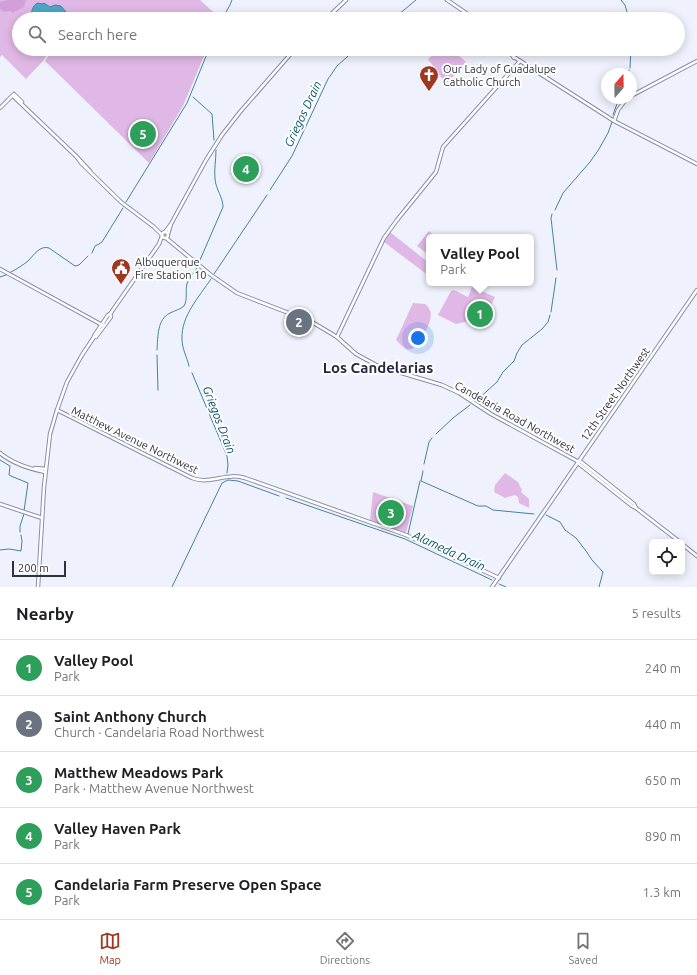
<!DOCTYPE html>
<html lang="en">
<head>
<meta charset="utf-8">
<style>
  body { margin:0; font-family:Ubuntu,sans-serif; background:#f6f6f6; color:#202124 }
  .controls { position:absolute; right:12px; bottom:12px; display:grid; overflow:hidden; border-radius:6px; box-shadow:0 2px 10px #0003 }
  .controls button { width:36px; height:36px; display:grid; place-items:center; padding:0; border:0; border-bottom:1px solid #e0e0e0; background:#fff; color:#202124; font:20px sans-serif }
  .compass { position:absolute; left:601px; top:68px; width:36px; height:36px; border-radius:50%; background:#fff; box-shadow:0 2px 10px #0003; rotate:20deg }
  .scale { position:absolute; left:12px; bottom:10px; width:54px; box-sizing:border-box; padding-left:4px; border:2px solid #2f313b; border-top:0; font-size:11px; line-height:14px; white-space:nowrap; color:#2f313b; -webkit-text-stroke:3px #fff; paint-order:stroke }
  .you { position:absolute; left:418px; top:338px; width:14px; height:14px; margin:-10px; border:3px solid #fff; border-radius:50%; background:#1a73e8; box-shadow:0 0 0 6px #1a73e833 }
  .badge { display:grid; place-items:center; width:26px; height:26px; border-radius:50%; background:#a0371f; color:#fff; font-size:13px; font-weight:700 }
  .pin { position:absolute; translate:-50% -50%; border:2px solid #fff; box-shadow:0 1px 4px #0006 }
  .popup { position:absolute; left:426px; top:234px; width:108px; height:52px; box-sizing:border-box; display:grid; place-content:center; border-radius:6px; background:#fff; filter:drop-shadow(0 1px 3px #0005); font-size:13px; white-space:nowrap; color:#757577 }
  .popup b { font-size:15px; color:#202124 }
  .popup::after { content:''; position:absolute; left:50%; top:100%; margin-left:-8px; border:8px solid transparent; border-top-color:#fff }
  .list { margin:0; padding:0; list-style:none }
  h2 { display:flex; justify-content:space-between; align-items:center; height:52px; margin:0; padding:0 16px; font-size:17px }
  h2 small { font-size:13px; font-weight:400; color:#757577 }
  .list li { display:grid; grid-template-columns:26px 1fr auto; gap:12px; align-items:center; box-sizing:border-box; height:56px; padding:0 16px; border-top:1px solid #e0e0e0 }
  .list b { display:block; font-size:15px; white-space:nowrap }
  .list p { margin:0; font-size:13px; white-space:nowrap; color:#757577 }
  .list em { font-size:13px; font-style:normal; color:#757577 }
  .icon { flex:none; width:22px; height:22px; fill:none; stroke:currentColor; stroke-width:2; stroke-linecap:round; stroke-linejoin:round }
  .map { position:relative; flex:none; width:697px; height:587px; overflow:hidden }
  .search { position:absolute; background:#fff; box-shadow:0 2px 10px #0003; left:12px; right:12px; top:12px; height:44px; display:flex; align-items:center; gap:10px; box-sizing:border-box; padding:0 14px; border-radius:22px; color:#757577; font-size:15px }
  .sheet { height:332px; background:#fff }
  nav { display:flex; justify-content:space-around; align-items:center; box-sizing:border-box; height:56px; border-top:1px solid #e0e0e0; background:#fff; font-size:11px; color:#757577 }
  nav a { display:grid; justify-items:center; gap:2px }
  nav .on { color:#a0371f }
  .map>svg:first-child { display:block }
  .green { fill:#e0b8e5 }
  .forest { fill:#d39fd9 }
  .water { fill:#4ea6c9; stroke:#45839e }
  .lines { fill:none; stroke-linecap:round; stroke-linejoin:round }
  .stream { stroke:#45839e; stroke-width:1 }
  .secondary-casing { stroke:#898ea6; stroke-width:4.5 }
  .secondary { stroke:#fff; stroke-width:2.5 }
  .labels { text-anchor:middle; stroke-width:4; stroke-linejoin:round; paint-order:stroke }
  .poi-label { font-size:11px; fill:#2f313b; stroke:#fff; text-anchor:start }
  .street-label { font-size:11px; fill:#2f313b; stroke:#fff }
  .water-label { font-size:12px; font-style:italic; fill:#004f67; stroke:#fff }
  .district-label { font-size:15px; font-weight:bold; fill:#272b3f; stroke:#fff }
</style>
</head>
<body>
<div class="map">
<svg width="697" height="587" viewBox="0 0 697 587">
  <rect width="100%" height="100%" fill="#eff2fc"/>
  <g class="green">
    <path d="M0,0H200L220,18L56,19L63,5L54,19H19V49H51L43,61L26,79L2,55L0,57Z"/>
    <path d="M53,49H207L183,106L149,163L45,61Z"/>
    <path d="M440,49H451L466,62L446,84L428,59Z"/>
    <path d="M247,159L253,163L254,167L245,180L240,181L237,179L236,174Z"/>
    <path d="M429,231L436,237H429V255L417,246Z"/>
    <path d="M390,232L429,263V276L384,242Z"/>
    <path d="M472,287L495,297L481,326L469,321L478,301L469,321L456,324L438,315L451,291L454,290L468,297Z"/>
    <path d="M413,303L425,304C439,314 424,333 418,345C406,355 403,346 396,340Z"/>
    <path d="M505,473L518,482L522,490L521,492L529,499V508L519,503L518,497L515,495L505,498L494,492L495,485Z"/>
    <path d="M373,492L413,506L406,533L370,520Z"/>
  </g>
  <path class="forest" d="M7,0H26L24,7L12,13L10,11L4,12L0,9V2Z"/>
  <path class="water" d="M38,3L42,4L44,3L50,7L55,5L61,6L66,12L72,16L71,17L68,19L64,14L59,17L50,16L40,19H31C31,13 32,5 38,3Z"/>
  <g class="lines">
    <g class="stream">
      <path d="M621,0L625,5L629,19"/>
      <path d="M222,19L230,5L232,0"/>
      <path d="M393,19L416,0"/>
      <path d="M630,68L631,49"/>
      <path d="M628,74L629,70"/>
      <path d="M193,97L212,114L214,140"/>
      <path d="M613,115L619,98"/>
      <path d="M270,190L292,156L328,79L337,66L356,49"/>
      <path d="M126,202L187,103L209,49"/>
      <path d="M555,210L563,193L590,162L599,149L608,133L612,122"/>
      <path d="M552,214L551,218L557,270"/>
      <path d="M92,253L95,246L99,244L102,242L123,208"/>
      <path d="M200,260L223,207C223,197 216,190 215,179C214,169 216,160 216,150"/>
      <path d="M11,272C17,269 23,265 28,261C34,255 40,245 49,248L75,266L79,265L88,256"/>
      <path d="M214,274L267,195"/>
      <path d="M0,277L6,275"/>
      <path d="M551,312L556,278"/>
      <path d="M157,350C158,337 157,319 170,313C174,311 181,309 184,306C188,299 185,291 187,284C188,279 194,273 197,268"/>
      <path d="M157,355L158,390"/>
      <path d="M189,366C187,357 182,349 182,339C181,316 199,297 211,279"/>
      <path d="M192,373L227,456L228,465L227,473"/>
      <path d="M477,400L497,382L503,372L514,361L517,353L522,345L542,329L548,322L550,315"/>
      <path d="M436,434L453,418L470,405"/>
      <path d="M0,460L10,466L9,475L11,476L28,483L24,511"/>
      <path d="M424,464L429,442L432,438"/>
      <path d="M423,471L421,481L478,506H486L493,510L534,514"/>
      <path d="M286,498L405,539L492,580"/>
      <path d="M546,515L560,522L565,530L576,538L586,551L592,560L603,572L599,587"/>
      <path d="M20,532V526L24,514"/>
      <path d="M408,534L420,481"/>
      <path d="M0,550L9,549L21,551L22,541L21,535"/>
      <path d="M499,584L506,587"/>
      <path d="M172,587L222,483L228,480L238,481L279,496"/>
    </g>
    <defs>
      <g id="secondary">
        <path d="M447,0L475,19"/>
        <path d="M326,19L346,0"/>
        <path d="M508,49L514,58"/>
        <path d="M514,57L614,121L697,164"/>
        <path d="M13,96L78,158L90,171"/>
        <path d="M631,96L697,61"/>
        <path d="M0,108L14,94L22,102"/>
        <path d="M614,121L618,110L627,98"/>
        <path d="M76,156L81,163L121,202L154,227L162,235"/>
        <circle cx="165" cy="235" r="3"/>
        <path d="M165,232L171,224L206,160L222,135L240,112L295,49"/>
        <path d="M168,234L171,224"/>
        <path d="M166,238L211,275L237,293L312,322L337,337L356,354L378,366L442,385L459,393L491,414L577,461H580L634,504L636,508"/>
        <path d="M0,269L104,326"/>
        <path d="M94,337H96L111,317L110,314"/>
        <path d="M337,337L384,238L397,220L436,172L443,147L520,61"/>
        <path d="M57,410L192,478C211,485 226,472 245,478L406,535L499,578"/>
        <path d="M0,453C12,463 30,469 45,472"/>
        <path d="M578,463L632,506L636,508L680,542"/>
        <path d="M35,468L46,469"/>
        <path d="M0,504L42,518"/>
        <path d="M682,544L697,556"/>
        <path d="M38,587L44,487L50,434L57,410L67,382L82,355L94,337V336L108,315L110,314L159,244L162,236"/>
        <path d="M492,587L697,290"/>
      </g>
    </defs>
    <use href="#secondary" class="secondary-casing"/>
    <use href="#secondary" class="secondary"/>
  </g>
  <defs>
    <symbol id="church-pin" viewBox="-11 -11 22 30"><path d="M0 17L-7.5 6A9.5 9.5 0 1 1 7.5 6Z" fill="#a0371f" stroke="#fff"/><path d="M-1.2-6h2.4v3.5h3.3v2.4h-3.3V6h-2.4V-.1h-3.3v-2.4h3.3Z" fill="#fff"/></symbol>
    <symbol id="civic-pin" viewBox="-11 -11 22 30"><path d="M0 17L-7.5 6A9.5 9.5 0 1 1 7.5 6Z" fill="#a0371f" stroke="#fff"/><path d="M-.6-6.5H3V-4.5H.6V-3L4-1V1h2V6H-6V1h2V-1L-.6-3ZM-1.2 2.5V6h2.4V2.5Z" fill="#fff"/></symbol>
  </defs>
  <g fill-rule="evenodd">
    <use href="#church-pin" x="418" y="64" width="22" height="30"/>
    <use href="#civic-pin" x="110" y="257" width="22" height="30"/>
  </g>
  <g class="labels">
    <g class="poi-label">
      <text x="443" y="73">Our Lady of Guadalupe<tspan x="443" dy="13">Catholic Church</tspan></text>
      <text x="135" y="266">Albuquerque<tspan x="135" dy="13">Fire Station 10</tspan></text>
    </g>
    <g class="street-label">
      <text transform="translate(615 394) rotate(-55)" y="4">12th Street Northwest</text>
      <text transform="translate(515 417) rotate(29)" y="4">Candelaria Road Northwest</text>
      <text transform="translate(135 440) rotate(26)" y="4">Matthew Avenue Northwest</text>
    </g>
    <g class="water-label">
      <text transform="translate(303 114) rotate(-65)" y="4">Griegos Drain</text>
      <text transform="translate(219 420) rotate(69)" y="4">Griegos Drain</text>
      <text transform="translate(449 551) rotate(25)" y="4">Alameda Drain</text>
    </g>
    <g class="district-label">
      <text x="378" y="373">Los Candelarias</text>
    </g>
  </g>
</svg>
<div class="controls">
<button><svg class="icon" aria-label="locate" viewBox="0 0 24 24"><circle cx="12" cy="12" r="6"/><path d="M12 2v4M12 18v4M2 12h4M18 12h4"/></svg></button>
</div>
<svg class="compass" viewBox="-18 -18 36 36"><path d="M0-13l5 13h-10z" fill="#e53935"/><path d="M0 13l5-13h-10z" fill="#757577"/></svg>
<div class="scale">200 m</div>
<div class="you"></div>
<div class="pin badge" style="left:480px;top:314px;background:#2e9e5b">1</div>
<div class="popup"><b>Valley Pool</b>Park</div>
<div class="pin badge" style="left:299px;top:322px;background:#6b7280">2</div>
<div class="pin badge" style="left:391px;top:513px;background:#2e9e5b">3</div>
<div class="pin badge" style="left:246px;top:169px;background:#2e9e5b">4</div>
<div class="pin badge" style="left:143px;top:134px;background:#2e9e5b">5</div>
<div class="search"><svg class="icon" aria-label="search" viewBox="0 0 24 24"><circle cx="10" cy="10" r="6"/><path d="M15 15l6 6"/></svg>Search here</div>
</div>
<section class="sheet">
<h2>Nearby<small>5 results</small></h2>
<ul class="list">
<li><span class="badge" style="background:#2e9e5b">1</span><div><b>Valley Pool</b><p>Park</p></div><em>240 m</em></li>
<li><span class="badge" style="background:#6b7280">2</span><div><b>Saint Anthony Church</b><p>Church · Candelaria Road Northwest</p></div><em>440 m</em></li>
<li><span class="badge" style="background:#2e9e5b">3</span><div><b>Matthew Meadows Park</b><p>Park · Matthew Avenue Northwest</p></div><em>650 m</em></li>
<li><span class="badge" style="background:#2e9e5b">4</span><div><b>Valley Haven Park</b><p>Park</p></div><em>890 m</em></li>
<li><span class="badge" style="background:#2e9e5b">5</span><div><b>Candelaria Farm Preserve Open Space</b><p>Park</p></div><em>1.3 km</em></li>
</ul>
</section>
<nav>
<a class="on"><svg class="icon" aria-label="map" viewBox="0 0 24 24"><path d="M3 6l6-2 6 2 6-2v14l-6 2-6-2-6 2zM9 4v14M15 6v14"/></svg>Map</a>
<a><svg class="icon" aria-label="directions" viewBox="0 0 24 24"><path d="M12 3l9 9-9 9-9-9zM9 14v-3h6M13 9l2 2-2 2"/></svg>Directions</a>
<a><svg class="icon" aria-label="saved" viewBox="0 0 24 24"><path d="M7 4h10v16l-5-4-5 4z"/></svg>Saved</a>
</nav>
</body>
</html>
